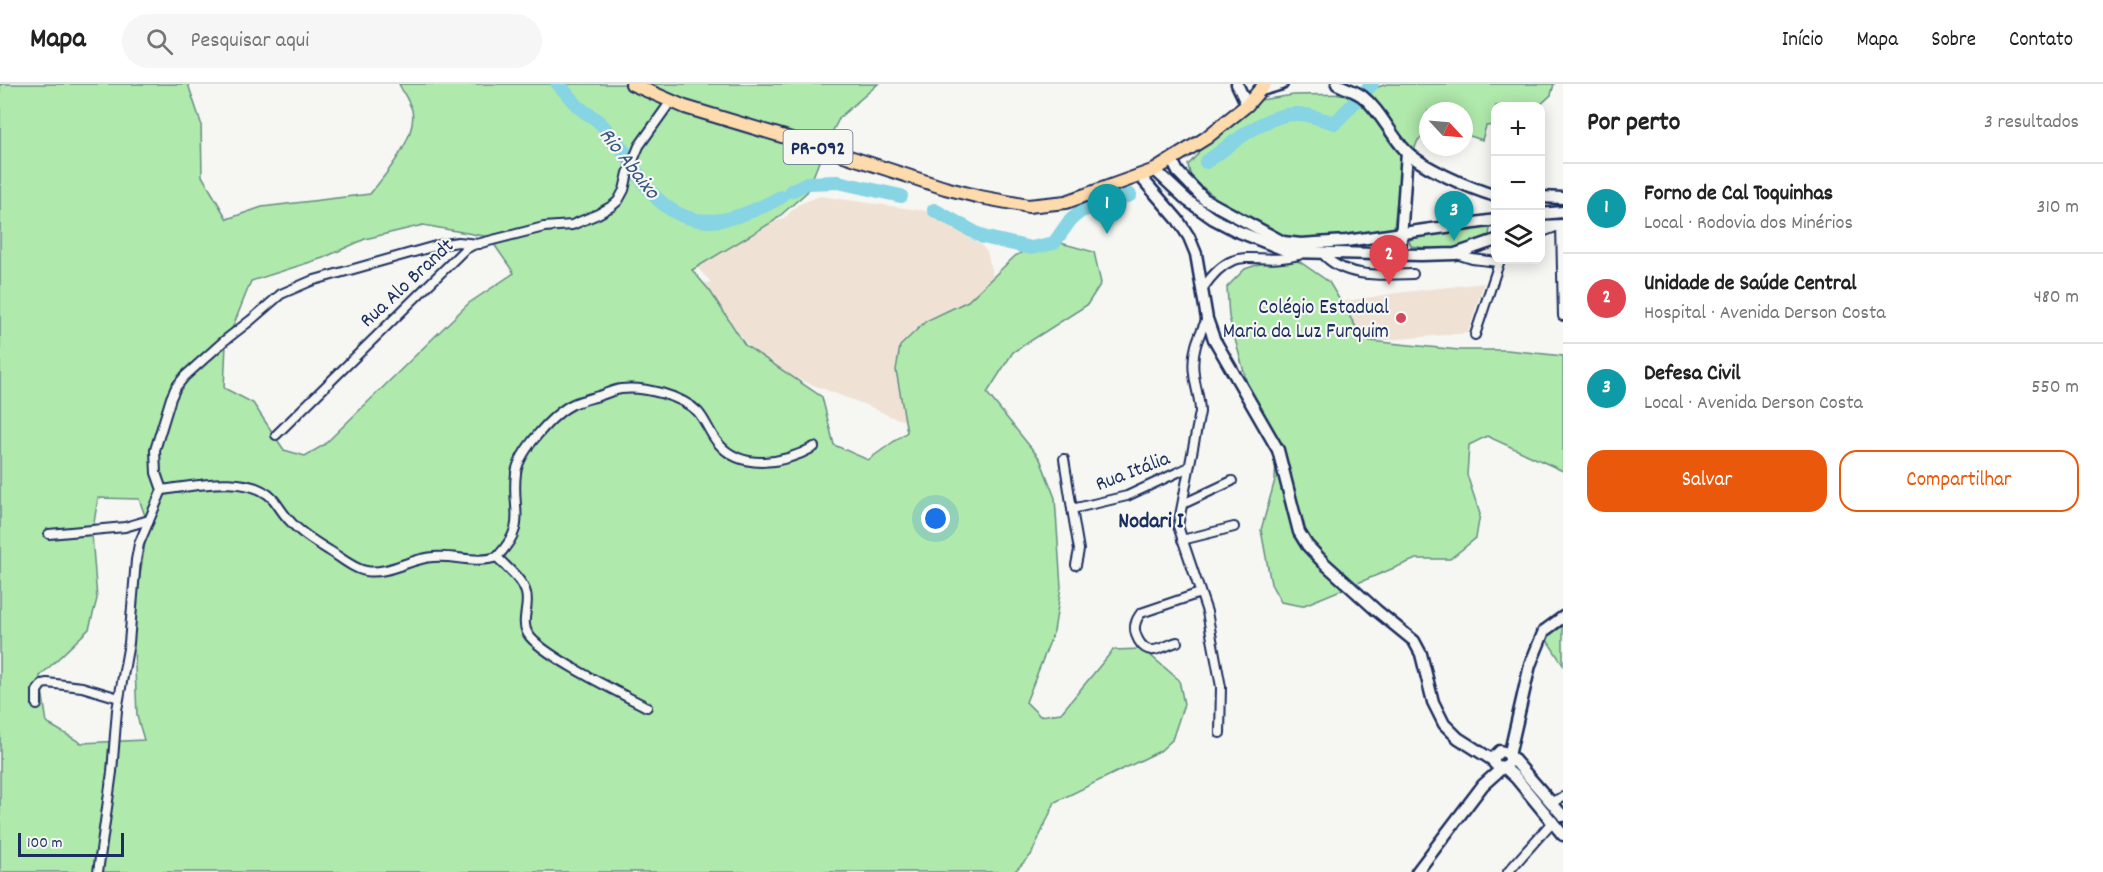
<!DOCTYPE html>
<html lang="pt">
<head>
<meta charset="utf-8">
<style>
  body { margin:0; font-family:Dekko,sans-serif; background:#f6f6f6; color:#222 }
  .controls { position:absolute; right:18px; top:18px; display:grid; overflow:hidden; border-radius:12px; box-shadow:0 3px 15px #0003 }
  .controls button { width:54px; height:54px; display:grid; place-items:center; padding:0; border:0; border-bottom:2px solid #e0e0e0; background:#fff; color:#222; font:30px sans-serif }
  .compass { position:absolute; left:1419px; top:18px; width:54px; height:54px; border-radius:50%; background:#fff; box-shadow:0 3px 15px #0003; rotate:116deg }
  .scale { position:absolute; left:18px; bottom:15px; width:106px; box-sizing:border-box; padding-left:6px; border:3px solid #1b2f5e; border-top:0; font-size:16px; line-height:21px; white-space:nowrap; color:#1b2f5e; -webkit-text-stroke:4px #f6f6f2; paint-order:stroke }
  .you { position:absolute; left:936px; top:435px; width:21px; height:21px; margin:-15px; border:4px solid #fff; border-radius:50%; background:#1a73e8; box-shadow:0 0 0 9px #1a73e833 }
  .badge { display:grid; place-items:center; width:39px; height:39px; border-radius:50%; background:#ea580c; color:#fff; font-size:20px; font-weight:700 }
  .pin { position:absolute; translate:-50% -50px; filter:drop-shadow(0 2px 3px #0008) }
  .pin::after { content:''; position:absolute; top:32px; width:21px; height:18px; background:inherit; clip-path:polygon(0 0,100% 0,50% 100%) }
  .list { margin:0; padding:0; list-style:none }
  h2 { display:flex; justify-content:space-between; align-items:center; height:78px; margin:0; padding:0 24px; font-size:26px }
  h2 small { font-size:20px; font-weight:400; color:#767676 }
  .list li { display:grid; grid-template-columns:39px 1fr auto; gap:18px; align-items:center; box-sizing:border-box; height:90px; padding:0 24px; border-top:2px solid #e0e0e0 }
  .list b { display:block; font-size:22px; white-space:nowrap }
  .list p { margin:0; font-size:20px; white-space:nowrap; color:#767676 }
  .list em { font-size:20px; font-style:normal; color:#767676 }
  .actions { display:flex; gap:12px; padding:18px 24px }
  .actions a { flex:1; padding:14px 0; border:2px solid #ea580c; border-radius:18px; text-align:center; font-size:21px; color:#ea580c }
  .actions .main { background:#ea580c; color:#fff }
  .icon { flex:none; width:33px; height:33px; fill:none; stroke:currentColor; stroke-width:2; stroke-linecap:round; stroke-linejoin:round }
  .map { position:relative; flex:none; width:1563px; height:788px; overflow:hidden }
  header { display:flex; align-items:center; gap:36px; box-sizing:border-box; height:84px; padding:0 30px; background:#fff; border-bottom:2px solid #e0e0e0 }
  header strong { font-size:28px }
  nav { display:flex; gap:33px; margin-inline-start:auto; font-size:21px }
  .search { width:420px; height:54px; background:#f6f6f6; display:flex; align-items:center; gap:15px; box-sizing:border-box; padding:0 21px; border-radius:33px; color:#767676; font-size:22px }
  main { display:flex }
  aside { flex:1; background:#fff }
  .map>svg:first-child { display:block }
  .built { fill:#efe2d5 }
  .green { fill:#b0e9ac; stroke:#668c85; stroke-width:1.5; fill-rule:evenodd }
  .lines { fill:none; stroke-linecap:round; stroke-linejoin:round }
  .river { stroke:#86d4e4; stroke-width:14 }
  .street-casing { stroke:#1b2f5e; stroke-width:12 }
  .secondary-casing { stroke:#1b2f5e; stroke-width:15 }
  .primary-casing { stroke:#1b2f5e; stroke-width:16 }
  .street { stroke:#f6f6f2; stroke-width:8 }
  .secondary { stroke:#f6f6f2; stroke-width:10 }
  .primary { stroke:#fedbac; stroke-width:12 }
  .poi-dot { fill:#d1495b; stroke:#f6f6f2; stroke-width:2 }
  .labels { text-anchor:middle; stroke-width:4.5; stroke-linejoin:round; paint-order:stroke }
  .shield { fill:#f6f6f2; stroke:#5d6b8a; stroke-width:1.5 }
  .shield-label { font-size:20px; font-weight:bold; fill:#1b2f5e }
  .street-label { font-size:21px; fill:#1b2f5e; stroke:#f6f6f2 }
  .poi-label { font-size:21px; fill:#1b2f5e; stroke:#f6f6f2; text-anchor:end }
  .water-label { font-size:22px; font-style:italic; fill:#365880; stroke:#f6f6f2 }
  .neighbourhood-label { font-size:22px; font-weight:bold; fill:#1b2f5e; stroke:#f6f6f2 }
</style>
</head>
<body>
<header>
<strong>Mapa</strong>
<div class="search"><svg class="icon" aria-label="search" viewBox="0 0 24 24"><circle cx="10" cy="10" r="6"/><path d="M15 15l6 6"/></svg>Pesquisar aqui</div>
<nav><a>Início</a><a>Mapa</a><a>Sobre</a><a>Contato</a></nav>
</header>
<main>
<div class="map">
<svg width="1563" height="788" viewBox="0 0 1563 788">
  <rect width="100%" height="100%" fill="#f6f6f2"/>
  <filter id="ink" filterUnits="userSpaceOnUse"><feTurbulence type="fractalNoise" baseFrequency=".0167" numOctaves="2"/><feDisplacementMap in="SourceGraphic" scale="12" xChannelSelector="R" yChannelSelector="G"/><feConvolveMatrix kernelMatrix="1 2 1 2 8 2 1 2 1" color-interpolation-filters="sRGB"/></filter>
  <g filter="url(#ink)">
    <g class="built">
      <path d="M820,112L926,127L981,161L987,168L992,186V210L906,337L892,333L871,323L795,294L764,276L749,263L703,200L711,198L689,175L752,146L784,134L799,120Z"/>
      <path d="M1484,199L1468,249L1387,256L1331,264L1328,220L1396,209Z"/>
    </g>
    <g class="green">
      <path d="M0,0H188L201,39L202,92L227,135L262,123L370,110C386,90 418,53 412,26C409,17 403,8 399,0H878L840,33L826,60L807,108L774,137L692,186L710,207L745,261L822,313L834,361L868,376L907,348L896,286L900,262L926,237L968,217L1015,172L1046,155L1094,168L1101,199L1087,221L1013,268L987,309L1040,375L1055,414L1061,503L1054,547L1026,618L1040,632L1061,629L1113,566L1143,565L1179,596L1184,620L1172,656L1160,667L1055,718L1031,771L1014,788H0ZM423,141L489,153L514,189L469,219L324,361L305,372L284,366L253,319L224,304L226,260L251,197L323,174L365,155ZM98,414L139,415L148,440L133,536L137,632L144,656L81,659L47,639L40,592L89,545L97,515L92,451Z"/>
      <path d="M1387,0H1554L1551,11L1539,22H1496L1495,41L1486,42L1482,56L1464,50V27H1428V50L1418,56L1398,107L1394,144L1349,150L1344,153L1291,158L1230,125L1191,94L1188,81L1198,70V64L1222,38L1260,16L1294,11L1357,10Z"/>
      <path d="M1488,143L1490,145L1489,151C1457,165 1447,168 1411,162L1409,157L1413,154Z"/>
      <path d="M1279,173L1300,178L1329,198L1356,243L1370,257L1459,266H1507L1563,272V387L1487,352L1469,361L1467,391L1480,430L1476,454L1450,475H1416L1302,522L1281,518L1271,500L1261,446L1275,396L1276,374L1257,336L1229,233L1227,203L1245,185Z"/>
      <path d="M1563,542V581L1545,553Z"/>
    </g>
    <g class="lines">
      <g class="river">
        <path d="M558,0C565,7 572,17 580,24C585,29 593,32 598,37C606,44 613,54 620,62C631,77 639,94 651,108C690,153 735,138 781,113"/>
        <path d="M1206,78C1233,60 1266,28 1299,30C1311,31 1324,36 1335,39L1372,0"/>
        <path d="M791,107L807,99L838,98L901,112"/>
        <path d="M934,126L983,153L1031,164L1054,159L1071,135L1081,127L1130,111"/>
      </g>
      <defs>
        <g id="street">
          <path d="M1540,149L1561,141L1563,232"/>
          <path d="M1322,169C1344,195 1382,191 1413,190"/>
          <path d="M1456,170L1472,175L1498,178"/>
          <path d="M1203,204C1237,155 1254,184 1299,171"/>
          <path d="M1207,235C1198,253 1191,269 1194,290C1195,303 1200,314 1200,328L1178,442L1207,528L1221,603L1220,649"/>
          <path d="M1475,251L1500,176"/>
          <path d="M276,351L464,166L473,161L544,143L572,141L598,130L612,122L618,117L624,106L628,89L639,62L671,17"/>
          <path d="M1064,375L1072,425"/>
          <path d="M162,406C193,402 249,389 273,415C279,422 283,430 290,437C300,449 317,459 330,467C341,474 354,485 366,487C388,491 411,474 433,473C455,471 476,480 497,473C529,439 511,428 516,389C519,367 554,329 573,320C580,317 588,315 595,313C603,311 613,306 621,305C644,302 682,312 698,328C706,337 710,350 718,359C742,388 785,379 814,363"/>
          <path d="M1183,420L1232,397"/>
          <path d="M49,450L125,443L149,436"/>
          <path d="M1182,456L1234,443"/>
          <path d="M497,473C506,483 523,496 526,509C530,523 520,537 528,550C541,571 622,610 647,623"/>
          <path d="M1076,481L1079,466L1072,425L1127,412L1189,383"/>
          <path d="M1177,558C1170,560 1161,565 1154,566C1141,568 1132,548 1136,538C1137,534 1139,532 1141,529L1200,509"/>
          <path d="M37,621V607L42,600L47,599L82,603L119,614"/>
          <path d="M1551,718L1563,713"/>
          <path d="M98,788L112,688L117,626L129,559L136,476L139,460L162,406L156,389L155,366L171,314L176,303L185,292L224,257L251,236L281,210L311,197L439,161L458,158L479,160"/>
          <path d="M1508,788L1553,737"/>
        </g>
        <g id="secondary">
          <path d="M1237,0L1247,21"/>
          <path d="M1337,0C1345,4 1355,7 1362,12C1380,26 1390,50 1405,66C1422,84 1472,105 1496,112"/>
          <path d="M1258,7L1282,0"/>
          <path d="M1172,76L1178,88L1204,115L1283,158L1301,160L1346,157L1496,136"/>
          <path d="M1155,86L1188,117L1212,134L1237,147L1290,168L1421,171L1455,170L1496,156"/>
          <path d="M1140,92L1178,136L1189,153L1196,170L1207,235L1214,255L1278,366L1299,448L1307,461L1323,478L1376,526L1414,557L1421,570L1433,618L1444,640L1458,654L1494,677"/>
          <path d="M1540,113L1563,114"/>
          <path d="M1540,130L1563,128"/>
          <path d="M1540,142L1563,141"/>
          <path d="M1400,169L1407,68"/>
          <path d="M1509,672L1530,581L1544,547L1563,533"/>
          <path d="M1510,674V678L1504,683L1497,682L1494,679V673L1500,667L1508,669L1563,732"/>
          <path d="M1504,683L1516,694L1563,751"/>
          <path d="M1417,788L1483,701L1502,684"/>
        </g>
        <path id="primary" d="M632,0L685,23L825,65L945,104L980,113L1028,122L1066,118L1155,86L1206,54L1247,21L1265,0"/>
      </defs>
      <use href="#street" class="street-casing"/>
      <use href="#secondary" class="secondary-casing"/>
      <use href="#primary" class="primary-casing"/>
      <use href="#street" class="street"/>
      <use href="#secondary" class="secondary"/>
      <use href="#primary" class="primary"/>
    </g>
  </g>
  <circle class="poi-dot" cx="1401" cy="234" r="6"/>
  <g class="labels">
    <rect class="shield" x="783.5" y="46" width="69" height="34" rx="4.5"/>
    <g class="shield-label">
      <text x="818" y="70">PR-092</text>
    </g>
    <g class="street-label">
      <text transform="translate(406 198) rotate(-43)" y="7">Rua Alo Brandt</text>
      <text transform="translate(1132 386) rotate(-21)" y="7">Rua Itália</text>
    </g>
    <g class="poi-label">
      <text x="1389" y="229">Colégio Estadual<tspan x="1389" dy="24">Maria da Luz Furquim</tspan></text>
    </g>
    <g class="water-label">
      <text transform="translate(631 78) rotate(52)" y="8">Rio Abaixo</text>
    </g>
    <g class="neighbourhood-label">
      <text x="1151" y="443">Nodari I</text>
    </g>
  </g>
</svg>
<div class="controls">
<button>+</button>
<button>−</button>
<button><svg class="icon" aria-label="layers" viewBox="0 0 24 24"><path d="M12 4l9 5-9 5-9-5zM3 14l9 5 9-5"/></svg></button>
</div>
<svg class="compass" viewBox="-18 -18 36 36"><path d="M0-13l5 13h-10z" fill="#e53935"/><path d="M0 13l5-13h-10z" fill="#767676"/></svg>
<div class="scale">100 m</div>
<div class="you"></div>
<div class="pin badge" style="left:1107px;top:150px;background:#0f9aa8">1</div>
<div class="pin badge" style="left:1389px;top:201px;background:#e0444e">2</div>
<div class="pin badge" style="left:1454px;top:157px;background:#0f9aa8">3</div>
</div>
<aside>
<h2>Por perto<small>3 resultados</small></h2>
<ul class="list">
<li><span class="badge" style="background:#0f9aa8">1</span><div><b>Forno de Cal Toquinhas</b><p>Local · Rodovia dos Minérios</p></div><em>310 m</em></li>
<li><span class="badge" style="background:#e0444e">2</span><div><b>Unidade de Saúde Central</b><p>Hospital · Avenida Derson Costa</p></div><em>480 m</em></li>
<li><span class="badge" style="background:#0f9aa8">3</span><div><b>Defesa Civil</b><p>Local · Avenida Derson Costa</p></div><em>550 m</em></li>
</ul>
<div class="actions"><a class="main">Salvar</a><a>Compartilhar</a></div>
</aside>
</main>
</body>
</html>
